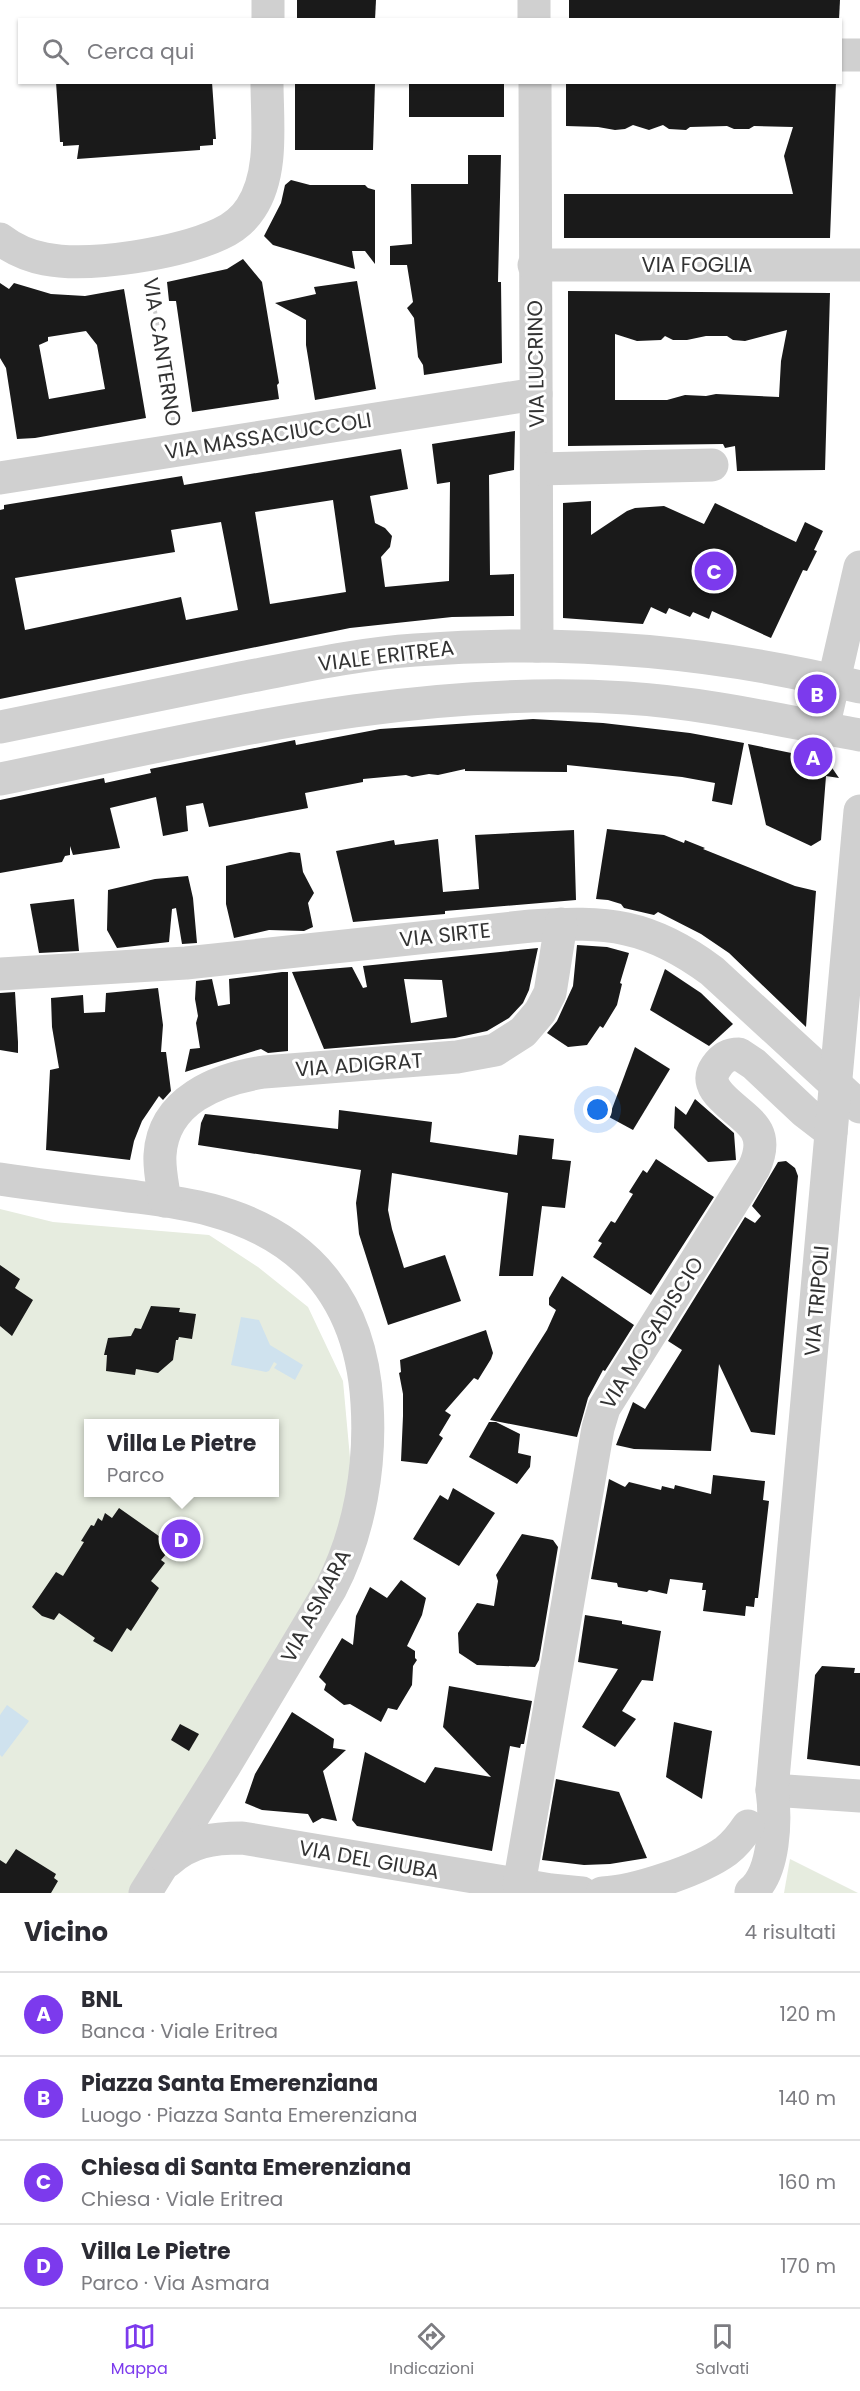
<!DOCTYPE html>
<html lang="it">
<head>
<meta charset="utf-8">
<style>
  body { margin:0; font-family:Poppins,sans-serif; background:#f2f2f3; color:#2b2b33 }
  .you { position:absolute; left:598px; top:1110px; width:21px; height:21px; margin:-15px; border:4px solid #fff; border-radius:50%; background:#1a73e8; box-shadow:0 0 0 9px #1a73e833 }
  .badge { display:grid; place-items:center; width:39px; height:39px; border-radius:50%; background:#7c3aed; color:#fff; font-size:20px; font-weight:700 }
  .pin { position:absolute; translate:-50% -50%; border:3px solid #fff; box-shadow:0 2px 6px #0006 }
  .popup { position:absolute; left:84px; top:1419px; width:195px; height:78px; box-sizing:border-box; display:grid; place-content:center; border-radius:0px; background:#fff; filter:drop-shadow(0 2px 4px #0005); font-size:20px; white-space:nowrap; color:#7c7c81 }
  .popup b { font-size:22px; color:#2b2b33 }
  .popup::after { content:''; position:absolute; left:50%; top:100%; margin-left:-12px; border:12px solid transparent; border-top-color:#fff }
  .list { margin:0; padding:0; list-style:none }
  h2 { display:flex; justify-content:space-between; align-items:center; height:78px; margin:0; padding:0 24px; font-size:26px }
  h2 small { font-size:20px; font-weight:400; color:#7c7c81 }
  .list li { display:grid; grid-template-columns:39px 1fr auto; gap:18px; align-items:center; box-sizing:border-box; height:84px; padding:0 24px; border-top:2px solid #e1e1e2 }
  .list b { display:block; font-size:22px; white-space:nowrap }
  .list p { margin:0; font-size:20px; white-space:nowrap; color:#7c7c81 }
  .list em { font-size:20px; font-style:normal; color:#7c7c81 }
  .icon { flex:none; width:33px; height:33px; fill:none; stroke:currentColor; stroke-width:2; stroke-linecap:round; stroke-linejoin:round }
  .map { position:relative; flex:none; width:860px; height:1893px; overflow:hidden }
  .search { position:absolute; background:#fff; box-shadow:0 2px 4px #0004; left:18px; right:18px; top:18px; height:66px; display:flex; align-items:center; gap:15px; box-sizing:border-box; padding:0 21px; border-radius:0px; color:#7c7c81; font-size:22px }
  .sheet { height:414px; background:#fff }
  nav { display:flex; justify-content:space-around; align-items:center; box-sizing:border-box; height:84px; border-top:2px solid #e1e1e2; background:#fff; font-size:16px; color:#7c7c81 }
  nav a { display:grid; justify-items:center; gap:3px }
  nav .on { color:#7c3aed }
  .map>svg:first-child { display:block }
  .green { fill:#e6ecdf; fill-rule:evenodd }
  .water { fill:#cfe2ee }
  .building { fill:#1a1a1a; fill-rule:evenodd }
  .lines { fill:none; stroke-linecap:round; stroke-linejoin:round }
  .path { stroke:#cdcdcd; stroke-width:4; stroke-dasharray:3 3; stroke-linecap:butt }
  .minor { stroke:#d0d0d0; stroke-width:33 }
  .labels { text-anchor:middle; stroke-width:6; stroke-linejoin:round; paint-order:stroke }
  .street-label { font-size:21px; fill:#333; stroke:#fff }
</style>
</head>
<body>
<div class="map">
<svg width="860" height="1893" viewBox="0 0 860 1893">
  <rect width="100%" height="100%" fill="#fff"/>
  <g class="green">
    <path d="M0,1209L53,1222L209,1235L258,1267L308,1307L343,1381L351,1469L340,1558L136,1893H0ZM88,1424H274V1492H88Z"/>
    <path d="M790,1859L858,1893H784Z"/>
  </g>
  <g class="water">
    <path d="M241,1317L259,1320L270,1345L303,1365L295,1380L274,1368L277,1364L274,1362L269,1371L266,1372L231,1365Z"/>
    <path d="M7,1705L29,1721L2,1757L0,1755V1715Z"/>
  </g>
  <g class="building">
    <path d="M297,0H376L375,20H297Z"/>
    <path d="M569,0H840L839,20H569Z"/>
    <path d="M56,82H212L216,139H213V145L200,146V150L77,159L79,145L63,146V142H60Z"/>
    <path d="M295,82H375L373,150H295Z"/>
    <rect x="409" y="82" width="95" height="35"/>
    <path d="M836,82L830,238H564V194H793L784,156L793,127L754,126L749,129H734L727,126L690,127L686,130L669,129L663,125L649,130L633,125L625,129L615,130L598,127L566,126V83Z"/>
    <path d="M468,155H501L498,282H501L502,363L424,375L423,365L418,357L414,318L407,308L413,302L407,265H390V246L412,244L411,184H468Z"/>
    <path d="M291,180L310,185H365L368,188L375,190V264L365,251H352L355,269L273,245L264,236L281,203L285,185Z"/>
    <path d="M243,259L262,282L279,383L277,385L279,399L192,412L176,301H169L167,282L227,269Z"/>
    <path d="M357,281L376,389L315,400L306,345V320L275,303L316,294L314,287Z"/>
    <path d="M0,283L9,289L14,283L51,294L85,296L124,289L146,418L35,438L17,439L6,368L0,358ZM86,331L97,345L105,389L49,399L39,345L48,341V337Z"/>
    <path d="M568,291L830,293L825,470L737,471L735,446L725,448L723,444L568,446ZM787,330L781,361L779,397L716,394L706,396L685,395L667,400H615V334L637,341L661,340L665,336L673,340H687L706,336H727L733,340L745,341Z"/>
    <path d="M515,431L514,470L489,475L490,575L514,574V616L452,617L350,628L0,699V510L4,509V505L182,476L184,485L401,449L408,489L370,496L375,523L385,528L392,536L390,547L381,557L385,587L449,581L450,482L437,484L432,444ZM333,500L346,592L270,604L255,512ZM221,522L238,610L186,620L181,597L25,630L15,578L175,552L171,530Z"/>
    <path d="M591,501V535L627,511L635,508L664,506L704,524L715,503L796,542L805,522L823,531L814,550L817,551L807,571L803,570L771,638L712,611L709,619L693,612L690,617L669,608L666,614L651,607L643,624L563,618V503Z"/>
    <path d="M533,719L603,723L690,733L744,743L732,805L712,801L715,783L682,777L567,765V772L465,771V769L438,775L429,774L412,777L406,775L363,779V782L305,793L308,808L209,827L203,803L186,806L188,831L163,836L156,797L110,808L120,848L73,855L70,846V855L65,856L62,862L0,873V800L104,778L105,783L151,773L150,769L295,740L296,745L380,729Z"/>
    <path d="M748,744L811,757L812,754L824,756L839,778L826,776L821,840L811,846L766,825Z"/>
    <path d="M607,829L664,835L684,843L685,840L705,848L703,849L795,886L816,891L806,1027L729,953L701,934L658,912L654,915L624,908L621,904L608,900L596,899Z"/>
    <path d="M574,830L576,900L445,911V914L353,922L336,851L394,840L395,845L438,839L443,892L479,889L475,835Z"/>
    <path d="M290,852L300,853L303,872L314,893L308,903L313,927L304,931L269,930L234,938L226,904V866Z"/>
    <path d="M188,876L193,898L197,943L182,944L176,908L172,909L169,942L117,948L107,930L108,890L155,879Z"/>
    <path d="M74,899L79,951L39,953L30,904Z"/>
    <path d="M577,945L607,947L629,953L620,983L622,984L617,1005L603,1028L600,1026L587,1045L568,1047L547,1033L557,1021L573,986Z"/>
    <path d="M538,948L529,990L523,1003L509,1018L487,1031L455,1038L324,1049L292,972L352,967L363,988L367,987L363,966ZM404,979L442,980L447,1017L411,1023Z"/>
    <path d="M665,969L701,993L733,1024L709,1046L650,1010Z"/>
    <path d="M282,972H288V1051L268,1053L261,1049L185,1072L190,1049L200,1048L196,1023L198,1016L195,999L196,981L212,979L218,1006L230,1004L229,979Z"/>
    <path d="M158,988L163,1025L161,1052H166L171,1091L163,1100L159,1096L142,1121L134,1141L130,1160L46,1150L50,1070L59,1068L52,1027L51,998L83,995L84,1013L105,1012L106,993Z"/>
    <path d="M15,992L18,1042V1053L0,1050V993Z"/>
    <path d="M635,1047L670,1069L633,1130L609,1117Z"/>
    <path d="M695,1099L734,1133L736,1160L708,1162L674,1128L675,1106L686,1115Z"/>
    <path d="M339,1110L432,1122L430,1142L517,1155L519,1135L554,1139L552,1159L571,1161L565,1208L542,1206L533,1276H499L508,1193L392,1173L388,1210L392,1229L404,1268L445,1255L461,1301L388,1325L359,1234L356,1203L361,1170L198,1145L201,1123L205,1114L338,1129Z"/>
    <path d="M656,1159L714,1197L651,1295L593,1257L602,1243L598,1241L611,1221L615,1223L633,1194L629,1192L643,1170L647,1173Z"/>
    <path d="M786,1161L795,1168L798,1176L775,1435L751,1432L719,1364L711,1451L634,1449L616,1445L633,1402L645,1409L682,1350L668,1341L745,1217L755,1223L761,1216L752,1206L778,1162Z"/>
    <path d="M0,1265L20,1279L15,1288L33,1300L12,1336L0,1326Z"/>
    <path d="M562,1276L634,1325L605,1371L603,1370L588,1398L577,1437L490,1420L547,1330L556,1310L549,1305V1298Z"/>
    <path d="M151,1306L180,1308L179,1312L196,1314L192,1339L179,1337L178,1340H176L173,1360L158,1373L136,1369L135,1375L106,1371L107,1355H104L108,1338L131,1336L135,1328L141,1329Z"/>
    <path d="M486,1330L493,1353L491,1359L478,1380L474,1378L445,1411L451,1415L439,1435L443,1438L427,1464L401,1461L403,1416V1394L399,1373L401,1372L400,1360Z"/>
    <path d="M489,1422H496L520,1434L518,1453L531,1456L530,1467L517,1484L469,1457Z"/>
    <path d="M713,1475L765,1481L763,1500L769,1501L758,1598H755L754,1607L746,1606L745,1616L703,1611L706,1590H702L703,1583L670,1579L667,1594L649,1590L647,1592L618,1587L617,1583L591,1579L609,1479L625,1487L629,1482L661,1490L662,1486L674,1489L675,1485L711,1494Z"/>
    <path d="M453,1488L495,1513L459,1566L413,1539L440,1495L448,1500Z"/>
    <path d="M119,1508L173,1546L161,1560L165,1563L151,1581L159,1588L131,1631L127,1628L112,1652L93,1641L95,1638L59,1613L54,1620L42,1616L32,1607L56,1572L63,1576L84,1542L81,1541L91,1525L94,1526L98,1518L102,1521L105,1513L112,1518Z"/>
    <path d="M522,1534L553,1540L558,1547L539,1660L535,1667L477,1665L459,1653L458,1633L477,1603L494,1606L498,1581L496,1575Z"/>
    <path d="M401,1580L426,1598L422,1615L407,1646L415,1651V1658L417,1660L413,1666L412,1685L397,1710L388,1708L381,1722L350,1704L344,1705L324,1690L326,1684L319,1677L342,1638L353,1645L356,1616L370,1587L387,1598Z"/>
    <path d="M585,1615L622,1621V1624L661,1631L653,1681L642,1680L622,1711L636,1719L615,1747L582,1727L618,1669L578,1662Z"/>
    <path d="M822,1666L855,1668L854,1673H860V1766L807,1759L815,1675Z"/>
    <path d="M449,1686L532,1701L524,1744H521L520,1748L510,1746L492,1851L357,1826L352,1820L365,1752L425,1783L435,1767L491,1777L443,1727Z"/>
    <path d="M292,1712L334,1739L333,1748L346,1750L323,1771L337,1821L322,1818L313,1823L308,1814L262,1810L245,1803L255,1774Z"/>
    <path d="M674,1722L712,1731L702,1799L666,1777Z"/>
    <path d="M180,1724L199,1734L189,1751L171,1740Z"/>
    <path d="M556,1779L619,1792L647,1858L610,1864L584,1865L542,1860Z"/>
    <path d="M16,1849L56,1874L54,1878L58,1881L51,1893H0V1860L6,1864Z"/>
  </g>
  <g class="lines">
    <path class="path" d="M150,281L174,425"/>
    <g class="minor">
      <path d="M534,0V20"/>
      <path d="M268,20V0"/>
      <path d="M840,55H860"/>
      <path d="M535,82L537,646"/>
      <path d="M0,239C13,249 29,256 45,259C90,268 179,253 220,234C233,228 244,219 251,208C274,173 267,122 267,82"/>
      <path d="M534,265H860"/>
      <path d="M537,469L712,465"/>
      <path d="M0,478L536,394"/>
      <path d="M0,727C78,711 157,695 236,679C295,668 355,654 415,650C564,639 715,651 860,687"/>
      <path d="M823,728L860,567"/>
      <path d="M0,779C207,737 414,684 627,698C706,703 783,721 860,735"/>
      <path d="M0,974L186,963L531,926C607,921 649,924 712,971L860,1107"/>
      <path d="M0,1179C41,1185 81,1190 122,1195C151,1199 182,1202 211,1210C309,1236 361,1303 367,1403C371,1465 360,1532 331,1588L224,1767L145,1893"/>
      <path d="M165,1201C163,1186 159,1170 160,1155C163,1100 218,1079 264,1072L457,1057L495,1050L523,1032L540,1012L550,993L561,924"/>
      <path d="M772,1790L860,1796"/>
      <path d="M168,1861C190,1841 213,1838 242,1838L551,1890L582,1893"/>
      <path d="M519,1885L598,1428L604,1408L754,1168C759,1157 763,1144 757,1132C747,1111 698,1093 716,1067C722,1058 728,1054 739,1054L754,1064L805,1112L831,1132"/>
      <path d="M751,1892C775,1873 776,1819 772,1790L860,811"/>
      <path d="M602,1893C634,1892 700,1870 726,1851C735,1844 742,1835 748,1826"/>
    </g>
  </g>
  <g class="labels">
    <g class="street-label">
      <text x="697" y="272">VIA FOGLIA</text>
      <text transform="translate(162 352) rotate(81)" y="7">VIA CANTERNO</text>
      <text transform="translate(536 364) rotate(-91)" y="7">VIA LUCRINO</text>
      <text transform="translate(268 436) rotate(-9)" y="7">VIA MASSACIUCCOLI</text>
      <text transform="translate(386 656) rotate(-7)" y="7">VIALE ERITREA</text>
      <text transform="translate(445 935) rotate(-6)" y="7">VIA SIRTE</text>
      <text transform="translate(359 1065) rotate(-4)" y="7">VIA ADIGRAT</text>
      <text transform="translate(817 1301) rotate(-85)" y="7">VIA TRIPOLI</text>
      <text transform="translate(652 1333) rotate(-58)" y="7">VIA MOGADISCIO</text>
      <text transform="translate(316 1606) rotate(-62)" y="7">VIA ASMARA</text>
      <text transform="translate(369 1860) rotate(10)" y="7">VIA DEL GIUBA</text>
    </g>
  </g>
</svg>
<div class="you"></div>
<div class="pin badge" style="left:813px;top:757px">A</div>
<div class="pin badge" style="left:817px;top:694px">B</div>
<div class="pin badge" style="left:714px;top:571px">C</div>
<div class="pin badge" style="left:181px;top:1539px">D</div>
<div class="popup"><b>Villa Le Pietre</b>Parco</div>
<div class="search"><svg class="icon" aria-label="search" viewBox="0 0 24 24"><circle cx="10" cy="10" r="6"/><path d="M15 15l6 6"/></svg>Cerca qui</div>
</div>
<section class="sheet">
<h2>Vicino<small>4 risultati</small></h2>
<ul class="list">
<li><span class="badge">A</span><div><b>BNL</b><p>Banca · Viale Eritrea</p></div><em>120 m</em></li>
<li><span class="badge">B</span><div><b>Piazza Santa Emerenziana</b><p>Luogo · Piazza Santa Emerenziana</p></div><em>140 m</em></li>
<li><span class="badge">C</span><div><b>Chiesa di Santa Emerenziana</b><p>Chiesa · Viale Eritrea</p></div><em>160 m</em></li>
<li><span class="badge">D</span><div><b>Villa Le Pietre</b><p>Parco · Via Asmara</p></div><em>170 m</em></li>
</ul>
</section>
<nav>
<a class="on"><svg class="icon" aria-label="map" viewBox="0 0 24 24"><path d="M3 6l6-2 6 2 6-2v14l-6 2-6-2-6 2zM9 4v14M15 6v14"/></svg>Mappa</a>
<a><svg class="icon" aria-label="directions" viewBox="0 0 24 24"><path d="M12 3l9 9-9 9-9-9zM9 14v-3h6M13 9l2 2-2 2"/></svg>Indicazioni</a>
<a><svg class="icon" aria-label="saved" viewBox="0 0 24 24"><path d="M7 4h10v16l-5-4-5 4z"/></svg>Salvati</a>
</nav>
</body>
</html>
